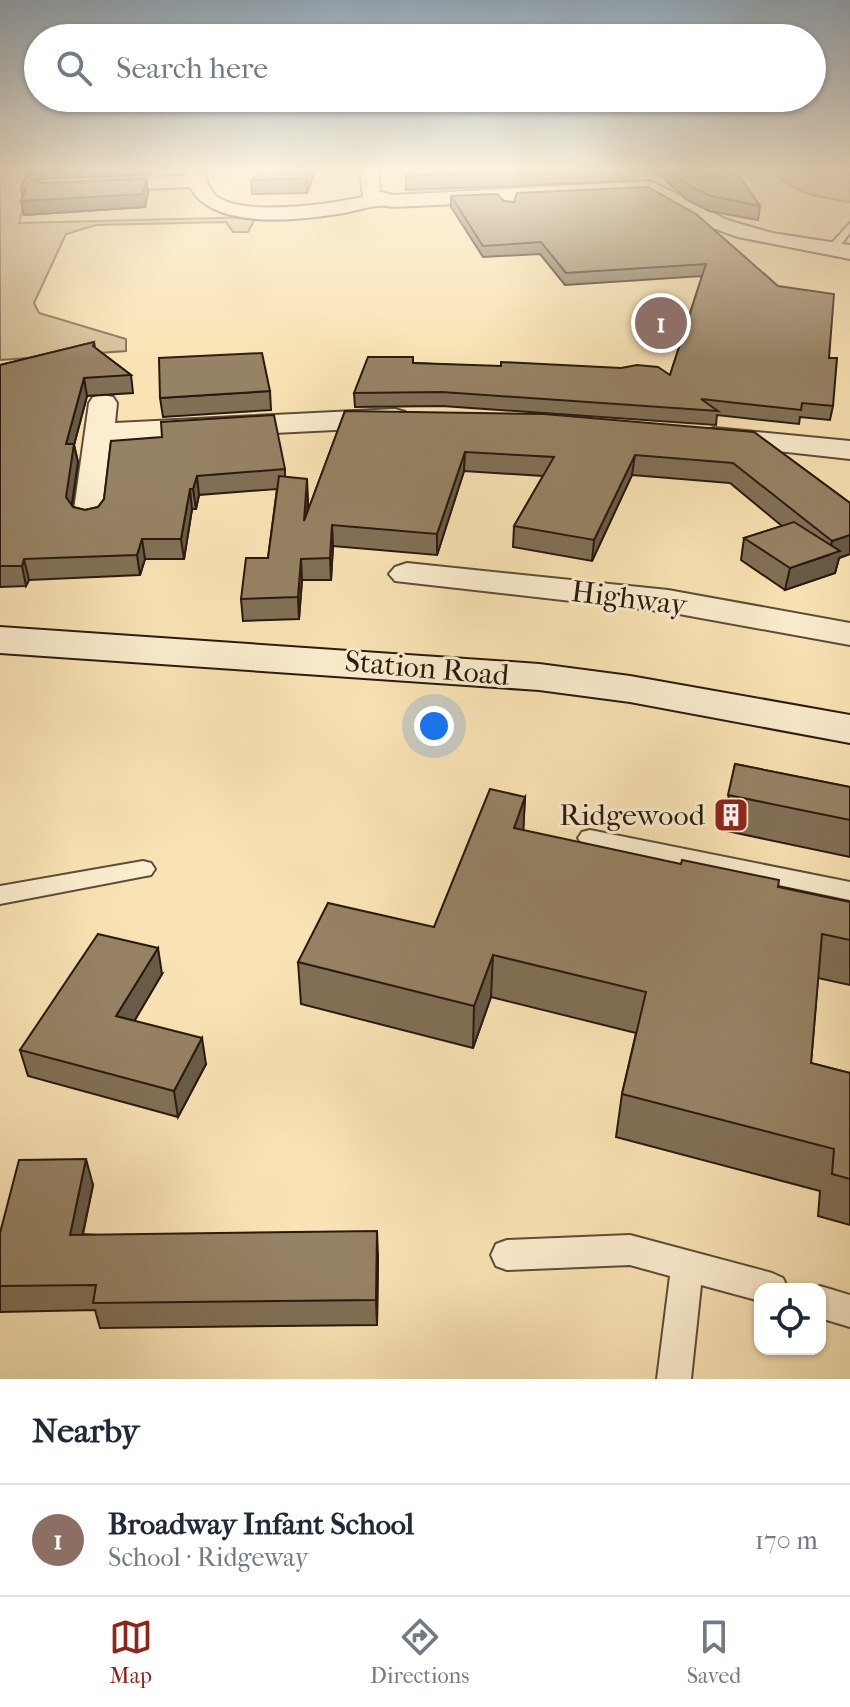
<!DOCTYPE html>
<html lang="en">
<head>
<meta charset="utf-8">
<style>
  body { margin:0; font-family:"IM FELL French Canon",serif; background:#f2f2f3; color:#1f2937 }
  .controls { position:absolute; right:24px; bottom:24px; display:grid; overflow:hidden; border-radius:16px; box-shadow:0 2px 6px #0004 }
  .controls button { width:72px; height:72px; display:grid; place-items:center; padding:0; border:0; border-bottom:2px solid #e0e1e3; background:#fff; color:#1f2937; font:40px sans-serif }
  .you { position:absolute; left:434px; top:726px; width:28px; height:28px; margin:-20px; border:6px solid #fff; border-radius:50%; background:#1a73e8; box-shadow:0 0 0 12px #1a73e833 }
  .badge { display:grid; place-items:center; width:52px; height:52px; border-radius:50%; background:#8f2418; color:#fff; font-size:26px; font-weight:700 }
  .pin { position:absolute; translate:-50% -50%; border:4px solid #fff; box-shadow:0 2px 8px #0006 }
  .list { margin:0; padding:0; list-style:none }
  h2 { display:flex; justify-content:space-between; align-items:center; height:104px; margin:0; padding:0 32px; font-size:34px }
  h2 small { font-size:26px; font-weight:400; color:#747a83 }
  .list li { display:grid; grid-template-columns:52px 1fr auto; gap:24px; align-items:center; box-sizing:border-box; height:112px; padding:0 32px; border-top:2px solid #e0e1e3 }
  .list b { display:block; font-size:30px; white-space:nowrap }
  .list p { margin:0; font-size:26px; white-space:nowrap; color:#747a83 }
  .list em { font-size:26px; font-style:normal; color:#747a83 }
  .icon { flex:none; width:44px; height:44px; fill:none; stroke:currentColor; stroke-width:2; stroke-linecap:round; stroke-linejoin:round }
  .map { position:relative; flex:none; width:850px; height:1379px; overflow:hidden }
  .search { position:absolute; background:#fff; box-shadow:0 2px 6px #0004; left:24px; right:24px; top:24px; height:88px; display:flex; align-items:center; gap:20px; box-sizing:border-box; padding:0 28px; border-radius:44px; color:#747a83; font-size:30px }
  .sheet { height:216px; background:#fff }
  nav { display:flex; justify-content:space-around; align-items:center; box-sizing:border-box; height:112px; border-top:2px solid #e0e1e3; background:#fff; font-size:22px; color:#747a83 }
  nav a { display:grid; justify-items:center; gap:4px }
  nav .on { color:#8f2418 }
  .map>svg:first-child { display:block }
  .green { fill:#d6c198; stroke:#806d53; stroke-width:2 }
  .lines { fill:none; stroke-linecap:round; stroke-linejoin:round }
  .service-casing { stroke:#5e4c38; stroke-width:4 }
  .minor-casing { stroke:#5e4c38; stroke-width:4 }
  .secondary-casing { stroke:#2a190e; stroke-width:4 }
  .service { fill:#fbedce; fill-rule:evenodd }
  .minor { fill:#fbedce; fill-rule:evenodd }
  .secondary { fill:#fbedce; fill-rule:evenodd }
  .wall { fill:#817056; stroke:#2a190e; stroke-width:2 }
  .shaded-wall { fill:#695b46; stroke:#2a190e; stroke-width:2 }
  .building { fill:#968264; stroke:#2a190e; stroke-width:2 }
  .labels { text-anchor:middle; stroke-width:6; stroke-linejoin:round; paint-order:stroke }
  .street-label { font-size:30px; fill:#2a190e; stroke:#fbedce }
  .poi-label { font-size:30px; fill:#2a190e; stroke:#fbedce; text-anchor:end }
</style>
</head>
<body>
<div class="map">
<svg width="850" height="1379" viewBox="0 0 850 1379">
  <rect width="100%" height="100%" fill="#f9e3b4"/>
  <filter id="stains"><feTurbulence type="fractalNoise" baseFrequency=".0025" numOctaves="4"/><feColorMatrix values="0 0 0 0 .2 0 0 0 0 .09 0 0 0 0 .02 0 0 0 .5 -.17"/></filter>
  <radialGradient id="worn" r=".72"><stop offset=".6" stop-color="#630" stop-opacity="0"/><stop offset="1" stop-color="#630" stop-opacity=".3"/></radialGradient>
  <g class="green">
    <path d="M0,168H34L19,223L256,217L248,232H233L226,222L96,225L66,234L34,303L39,313L126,339V351L0,360Z"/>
    <path d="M774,168H850V202C826,198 785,194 774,168Z"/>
  </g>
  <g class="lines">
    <defs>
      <g id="service">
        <path d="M850,223V233L836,251H828V247Z"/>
        <path d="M590,830L850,882V900L582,844L578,838L582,832Z"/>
        <path d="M143,861L151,863L155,869L151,875L0,904V886Z"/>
        <path d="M630,1235L772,1273L783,1278L788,1289H760V1301L701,1285L691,1379H657L670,1276L630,1265L507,1270L496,1266L491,1255L496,1244L507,1240Z"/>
        <path d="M820,1286L850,1295V1327L820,1318V1289H813Z"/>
      </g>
      <g id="minor">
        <path d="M184,168H202C206,177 208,189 216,196C243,217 330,204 363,197L360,168H378L380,192L393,195L651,181L727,220L772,233L850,245V259L738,237L688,219L649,195L393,207C377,203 360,210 344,213C302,220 213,231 190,187L93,191L83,185L93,179L186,176Z"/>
        <path d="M103,395L113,397L117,403L115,423L395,409L405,412L409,418L405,424L395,427L113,441L105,517L101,524L89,527L77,524L73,517L89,403L93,397Z"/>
        <path d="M714,428L850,441V459L704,443L699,437L704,431Z"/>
        <path d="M407,563L668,590L850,623V645L668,612L395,581L389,574L395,567Z"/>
      </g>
      <path id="secondary" d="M0,627L539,664L630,676L850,715V743L630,702L539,690L0,653Z"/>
    </defs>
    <use href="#service" class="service-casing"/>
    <use href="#minor" class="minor-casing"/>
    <use href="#secondary" class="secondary-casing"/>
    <use href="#service" class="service"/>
    <use href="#minor" class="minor"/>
    <use href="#secondary" class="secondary"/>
  </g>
  <g class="wall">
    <path d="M29,168H152L151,174L41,179L36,182L39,183L146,179L148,192L145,207L24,215L21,201L23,197L21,189L29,178Z"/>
    <path d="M316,168L307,193L252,194L251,180Z"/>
    <path d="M414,168H635L634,181L406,190V176Z"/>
    <path d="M652,168H734L760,206L758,220L709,211L687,200Z"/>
    <path d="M648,187L829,358L833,406L830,420L800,417L799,424L717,415L716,425L442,406L355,407L354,393L413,363L670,375L702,276L565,285L540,254L483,257L451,207V196L514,202Z"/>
    <path d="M94,342L95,348L131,375L133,393L87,396L74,445L78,462L72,506L73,507L85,510L98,507L104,499L111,441L285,469V477L308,499V511L345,411L754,432L850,503V554L839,558L835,573L785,590L741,560L744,538L782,526L730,483L632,475L592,561L513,547L514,526L543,476L464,471L437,555L333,546L331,580H302L299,619L243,621L241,599L268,558L277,489L199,495L196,509H192L184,559H145L140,575L29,580L26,586L0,587V365Z"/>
    <path d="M270,391L271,410L163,417L160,398Z"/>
    <path d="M735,764L850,787V857L722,830Z"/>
    <path d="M525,797L523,831L850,902V985L818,978L811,1063L850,1073V1225L818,1216L820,1191L616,1137L622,1094L636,1033L491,997L473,1048L301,1004L298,962L434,927Z"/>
    <path d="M162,974L134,1021L206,1064L178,1117L28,1076L20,1050Z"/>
    <path d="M93,1185L83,1234L378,1256L377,1325L100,1328L95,1310L0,1312V1233Z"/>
  </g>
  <g class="shaded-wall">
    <path d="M33,168H39L41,179L30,185L28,171Z"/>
    <path d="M310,168H316L307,193L306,178Z"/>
    <path d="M146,179L148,192L145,207L24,215L21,201Z"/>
    <path d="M84,378L87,396L74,445L78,462L70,517L66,497V444Z"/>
    <path d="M465,452L464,471L437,555V534Z"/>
    <path d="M635,455L632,475L592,561L594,540Z"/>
    <path d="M197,476L199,495L196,509L193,489Z"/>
    <path d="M307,479L308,499L305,542L304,521Z"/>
    <path d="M190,489L192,509L184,559L181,539Z"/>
    <path d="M332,525L333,546L331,580L330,558Z"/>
    <path d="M850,535V554L839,558L835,573L785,590L790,568L829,555L832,541Z"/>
    <path d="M142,539L145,559L140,575L137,555Z"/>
    <path d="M24,559L29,580L26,586L22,566Z"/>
    <path d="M301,559L302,580L299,619L298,597Z"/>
    <path d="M525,797L523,838L514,828Z"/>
    <path d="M158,948L162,974L122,1042L116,1016Z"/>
    <path d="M493,955L491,997L473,1048L474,1006Z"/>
    <path d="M202,1038L206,1064L178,1117L174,1091Z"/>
    <path d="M86,1159L93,1185L77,1260L70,1235Z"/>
    <path d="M377,1231L378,1256L377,1325L376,1300Z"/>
  </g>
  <g class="building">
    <path d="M264,168H310L306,178L251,180Z"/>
    <path d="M414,168H615L406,176Z"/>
    <path d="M668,168H734L760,206L711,196L689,186Z"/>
    <path d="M26,176L39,183L146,179L143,194L21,201L26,189H21Z"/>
    <path d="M648,187L696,214L778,286L834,294L829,358H837L833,406L802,403L801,410L701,399L718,411L442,392L354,393L368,357H413V363L501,366V362L621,368L637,365L658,367L670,375L706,264L566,273L541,242L483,246L451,196L497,194L504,201L514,202L517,193Z"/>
    <path d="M94,342L93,346L131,375L84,378L66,444H74L66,497L73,507L85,510L98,507L104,499L111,441L162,437L161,422L274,415L285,469L197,476L193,489H190L181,539H142L137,555L24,559L22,566H0V365Z"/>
    <path d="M262,353L270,391L160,398L159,358Z"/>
    <path d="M345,411L544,414L754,432L850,503V535L832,541L733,463L635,455L594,540L514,526L554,457L465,452L437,534L332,525L330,558L301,559L298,597L241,599L246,558H268L279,476L307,479L304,521Z"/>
    <path d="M794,522L840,551L790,568L744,538Z"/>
    <path d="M735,764L850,787V820L728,795Z"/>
    <path d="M490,789L525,797L514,828L681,864L682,860L779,880L778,887L850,902V940L822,934L811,1063L850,1073V1179L832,1174L834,1149L622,1094L646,992L493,955L474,1006L298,962L328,903L434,927Z"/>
    <path d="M98,934L158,948L116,1016L202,1038L174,1091L20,1050Z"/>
    <path d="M86,1159L70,1235L377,1231L376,1300L93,1303L96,1285L0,1286V1233L19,1160Z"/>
  </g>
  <linearGradient id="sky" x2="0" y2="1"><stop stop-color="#93abbd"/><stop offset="0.47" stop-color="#fcf2dd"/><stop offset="1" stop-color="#fcf2dd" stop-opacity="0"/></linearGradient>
  <rect width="850" height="361" fill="url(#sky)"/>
  <defs>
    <symbol id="building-square" viewBox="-11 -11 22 22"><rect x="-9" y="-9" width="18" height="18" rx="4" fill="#8f2418" stroke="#fbedce"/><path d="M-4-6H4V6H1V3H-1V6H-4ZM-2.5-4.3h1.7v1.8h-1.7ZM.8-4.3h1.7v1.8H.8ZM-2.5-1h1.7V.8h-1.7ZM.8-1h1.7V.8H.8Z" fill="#fff"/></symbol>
  </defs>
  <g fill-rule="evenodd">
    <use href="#building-square" x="711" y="795" width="40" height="40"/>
  </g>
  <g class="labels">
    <g class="street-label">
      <text transform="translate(629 598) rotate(7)" y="10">Highway</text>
      <text transform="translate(427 668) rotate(5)" y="10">Station Road</text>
    </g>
    <g class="poi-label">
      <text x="705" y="825">Ridgewood</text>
    </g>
  </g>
  <rect width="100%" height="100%" filter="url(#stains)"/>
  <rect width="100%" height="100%" fill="url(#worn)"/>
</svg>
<div class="controls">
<button><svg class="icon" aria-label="locate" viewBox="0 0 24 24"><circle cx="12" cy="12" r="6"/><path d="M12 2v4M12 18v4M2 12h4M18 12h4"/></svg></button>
</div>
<div class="you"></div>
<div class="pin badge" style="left:661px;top:323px;background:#8d6e63">1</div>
<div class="search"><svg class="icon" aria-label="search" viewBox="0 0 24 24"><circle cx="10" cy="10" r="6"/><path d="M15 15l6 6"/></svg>Search here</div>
</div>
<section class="sheet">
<h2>Nearby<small></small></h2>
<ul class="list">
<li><span class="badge" style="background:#8d6e63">1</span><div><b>Broadway Infant School</b><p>School · Ridgeway</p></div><em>170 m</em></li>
</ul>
</section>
<nav>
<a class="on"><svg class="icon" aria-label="map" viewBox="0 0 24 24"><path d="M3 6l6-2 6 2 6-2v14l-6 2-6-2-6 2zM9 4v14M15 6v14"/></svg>Map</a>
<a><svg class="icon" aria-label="directions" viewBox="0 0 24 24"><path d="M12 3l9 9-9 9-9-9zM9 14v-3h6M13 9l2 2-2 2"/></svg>Directions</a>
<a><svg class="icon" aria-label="saved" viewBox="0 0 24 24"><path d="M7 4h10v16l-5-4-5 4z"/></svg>Saved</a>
</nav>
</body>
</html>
